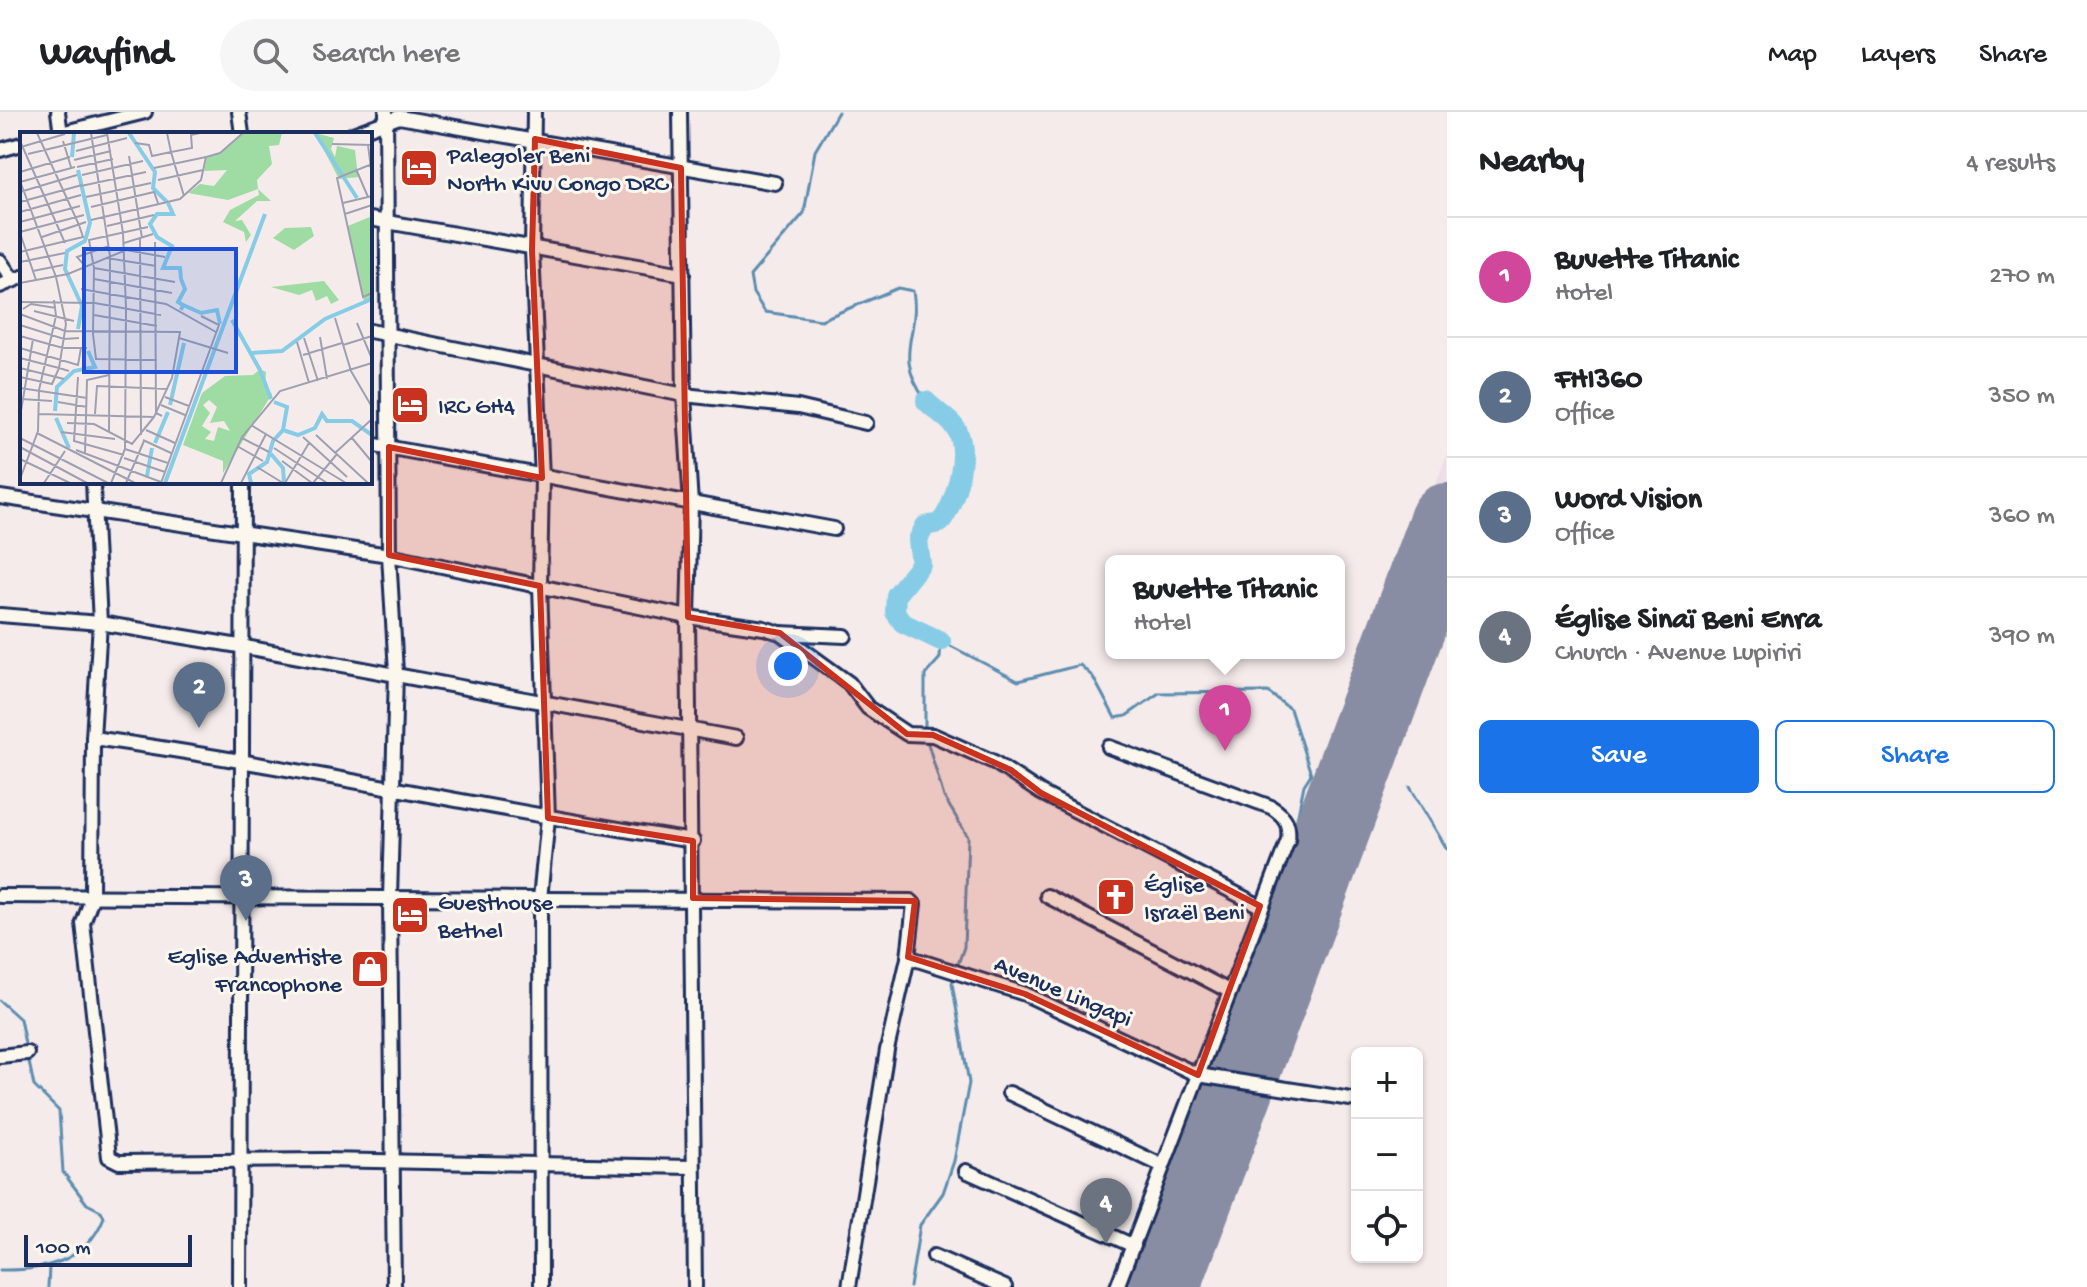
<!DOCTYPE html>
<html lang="en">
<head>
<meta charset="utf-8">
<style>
  body { margin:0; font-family:"Gochi Hand",sans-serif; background:#f6f6f6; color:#202124 }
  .controls { position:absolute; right:24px; bottom:24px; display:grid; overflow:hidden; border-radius:12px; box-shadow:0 2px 6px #0004 }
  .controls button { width:72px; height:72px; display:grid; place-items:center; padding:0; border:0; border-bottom:2px solid #e0e0e0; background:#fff; color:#202124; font:40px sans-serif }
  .scale { position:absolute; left:24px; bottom:20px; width:168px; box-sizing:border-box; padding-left:8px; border:4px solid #1b2f5e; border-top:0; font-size:22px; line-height:28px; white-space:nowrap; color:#1b2f5e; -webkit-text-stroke:6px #fbf7ec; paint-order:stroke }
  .you { position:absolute; left:788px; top:554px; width:28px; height:28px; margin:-20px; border:6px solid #fff; border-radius:50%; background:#1a73e8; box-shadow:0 0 0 12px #1a73e833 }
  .badge { display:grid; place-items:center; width:52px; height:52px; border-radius:50%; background:#1a73e8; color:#fff; font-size:26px; font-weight:700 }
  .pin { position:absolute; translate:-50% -66px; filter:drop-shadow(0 2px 4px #0008) }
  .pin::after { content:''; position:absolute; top:42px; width:28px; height:24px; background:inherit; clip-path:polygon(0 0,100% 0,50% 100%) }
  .popup { position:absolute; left:1105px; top:443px; width:240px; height:104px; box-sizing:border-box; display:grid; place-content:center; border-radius:12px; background:#fff; filter:drop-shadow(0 2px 6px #0005); font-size:26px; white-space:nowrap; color:#757577 }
  .popup b { font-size:30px; color:#202124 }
  .popup::after { content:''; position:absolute; left:50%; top:100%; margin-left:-16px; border:16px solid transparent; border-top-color:#fff }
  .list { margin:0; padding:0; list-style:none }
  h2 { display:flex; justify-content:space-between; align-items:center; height:104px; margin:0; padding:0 32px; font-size:34px }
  h2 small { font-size:26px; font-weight:400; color:#757577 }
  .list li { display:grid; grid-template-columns:52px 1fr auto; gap:24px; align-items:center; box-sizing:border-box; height:120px; padding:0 32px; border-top:2px solid #e0e0e0 }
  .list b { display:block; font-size:30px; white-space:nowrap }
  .list p { margin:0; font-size:26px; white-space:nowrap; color:#757577 }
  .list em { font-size:26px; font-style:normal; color:#757577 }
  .actions { display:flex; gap:16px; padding:24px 32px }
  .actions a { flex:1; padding:18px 0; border:2px solid #1a73e8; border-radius:12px; text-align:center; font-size:28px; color:#1a73e8 }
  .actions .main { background:#1a73e8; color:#fff }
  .icon { flex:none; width:44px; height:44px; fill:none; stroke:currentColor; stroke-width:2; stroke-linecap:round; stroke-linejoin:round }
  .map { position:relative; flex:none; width:1447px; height:1175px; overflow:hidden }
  header { display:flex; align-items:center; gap:48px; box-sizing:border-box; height:112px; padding:0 40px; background:#fff; border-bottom:2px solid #e0e0e0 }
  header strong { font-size:38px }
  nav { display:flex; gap:44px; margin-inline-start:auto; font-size:28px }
  .search { width:560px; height:72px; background:#f6f6f6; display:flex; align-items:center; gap:20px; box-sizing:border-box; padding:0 28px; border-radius:44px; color:#757577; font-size:30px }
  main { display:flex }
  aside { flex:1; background:#fff }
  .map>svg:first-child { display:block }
  .built { fill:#eedce8 }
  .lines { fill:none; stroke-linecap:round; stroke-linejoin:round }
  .stream { stroke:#5b8db0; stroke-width:3 }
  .river { stroke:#86cce7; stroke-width:20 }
  .runway { stroke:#888da4; stroke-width:76 }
  .minor-casing { stroke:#1b2f5e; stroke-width:18 }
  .minor { stroke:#fbf7ec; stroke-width:12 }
  .marked { fill:#c8321e; fill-opacity:0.2; stroke:#c8321e; stroke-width:6; stroke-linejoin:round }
  .labels { text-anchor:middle; stroke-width:6; stroke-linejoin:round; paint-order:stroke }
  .poi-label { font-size:24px; fill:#1b2f5e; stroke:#fbf7ec; text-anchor:start }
  .street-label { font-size:24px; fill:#1b2f5e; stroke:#fbf7ec }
  .inset-river { fill:none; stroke:#86cce7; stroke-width:4 }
  .inset-road { fill:none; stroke:#9ea0b2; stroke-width:2 }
  .view { fill:#1d4ed8; fill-opacity:0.15; stroke:#1d4ed8; stroke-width:4 }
  .inset-edge { fill:none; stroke:#1b2f5e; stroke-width:4 }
</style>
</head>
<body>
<header>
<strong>Wayfind</strong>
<div class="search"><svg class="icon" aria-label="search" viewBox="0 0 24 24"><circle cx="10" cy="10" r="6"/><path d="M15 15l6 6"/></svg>Search here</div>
<nav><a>Map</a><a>Layers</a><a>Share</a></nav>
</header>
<main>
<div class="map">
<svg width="1447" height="1175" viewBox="0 0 1447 1175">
  <rect width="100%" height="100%" fill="#f5ebea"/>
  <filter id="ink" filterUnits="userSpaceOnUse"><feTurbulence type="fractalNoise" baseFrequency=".0125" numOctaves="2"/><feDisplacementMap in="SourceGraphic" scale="16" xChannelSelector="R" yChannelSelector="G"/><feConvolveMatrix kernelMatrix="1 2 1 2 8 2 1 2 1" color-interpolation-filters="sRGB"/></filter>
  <g filter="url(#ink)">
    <path class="built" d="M1447,342V491L1199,1175H1135Z"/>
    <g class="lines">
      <g class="stream">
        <path d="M838,0L815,39L804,101L750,164L753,181L765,200L821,208L898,176L913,179C921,225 891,240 926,289"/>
        <path d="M925,618V563L940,546L941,529L1018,569L1080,553L1093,565L1115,606L1126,604L1159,581L1268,580L1290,597L1311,662L1304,673L1293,726"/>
        <path d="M926,625L944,685L968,725L964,835L957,855"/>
        <path d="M1410,675L1447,737"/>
        <path d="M0,889L20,907L26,937"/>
        <path d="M0,1158C43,1159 87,1150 104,1105L101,1099L87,1092L63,1060L59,999L34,974L28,945"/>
        <path d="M48,1175L49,1155"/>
        <path d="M910,1175L920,1113L943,1081L954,1049L969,971L952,871L955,863"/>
        <path d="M1124,1175L1136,1141"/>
      </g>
      <path class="river" d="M926,289C934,298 953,309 958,320C969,344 955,392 940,411L925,414L918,428L921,452L896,483L895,500L903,511L941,529"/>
      <path class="runway" d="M1162,1175L1447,409"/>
      <defs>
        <g id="minor">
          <path d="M58,0L61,22"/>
          <path d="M239,0L242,22"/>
          <path d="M386,0L389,443L396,560L390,787L394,1175"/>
          <path d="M534,0L532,138L542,366L540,474L548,706L540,787L541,1175"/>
          <path d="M680,0L684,283L691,392L688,505L695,1175"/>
          <path d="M57,22L145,0"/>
          <path d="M353,22L399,5L775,71"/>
          <path d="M0,38L22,32"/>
          <path d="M370,107L683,162"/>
          <path d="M0,149L13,168"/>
          <path d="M0,174L22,165"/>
          <path d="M370,219L684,283L798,295L866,311"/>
          <path d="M370,332L834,417"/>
          <path d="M93,370L100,511L93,626L92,786L83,811L109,1045L119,1050L323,1048L692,1055"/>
          <path d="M0,385L389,443L688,505L764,516L780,521L849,571L868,596L907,622L933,623L994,650L1041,681L1260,794"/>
          <path d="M0,503L100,511L245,535L736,626"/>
          <path d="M780,521L845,524"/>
          <path d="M93,626C294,654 492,698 693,729"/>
          <path d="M1109,635L1271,695C1285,704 1290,711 1288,728L1117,1175"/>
          <path d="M0,784L911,789L914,792L908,846L887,938L849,1175"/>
          <path d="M1047,784L1227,878"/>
          <path d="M908,845L1025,882L1198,963L1357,988"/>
          <path d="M0,944L27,941"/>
          <path d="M1009,981L1163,1054"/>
          <path d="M966,1059L1134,1134"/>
          <path d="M934,1144L1005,1175"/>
          <path d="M240,1175L243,370"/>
        </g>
      </defs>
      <use href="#minor" class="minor-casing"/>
      <use href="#minor" class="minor"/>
    </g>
  </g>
  <path class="marked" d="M535,27L681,56L688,505L780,521L907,622L933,623L1011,658L1041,681L1260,794L1198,963L1025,882L908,845L915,789L693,786V729L548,706L540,474L389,443V335L542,366L532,138Z"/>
  <defs>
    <symbol id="hotel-square" viewBox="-11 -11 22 22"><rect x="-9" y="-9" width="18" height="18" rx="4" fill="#c8321e" stroke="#fbf7ec"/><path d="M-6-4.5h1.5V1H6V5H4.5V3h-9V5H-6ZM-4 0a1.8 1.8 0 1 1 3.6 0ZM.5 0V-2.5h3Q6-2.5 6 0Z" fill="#fff"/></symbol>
    <symbol id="church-square" viewBox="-11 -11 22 22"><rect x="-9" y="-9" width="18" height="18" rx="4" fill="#c8321e" stroke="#fbf7ec"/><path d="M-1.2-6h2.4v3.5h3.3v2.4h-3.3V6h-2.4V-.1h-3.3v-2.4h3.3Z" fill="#fff"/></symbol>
    <symbol id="shop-square" viewBox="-11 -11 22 22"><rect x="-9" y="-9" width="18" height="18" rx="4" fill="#c8321e" stroke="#fbf7ec"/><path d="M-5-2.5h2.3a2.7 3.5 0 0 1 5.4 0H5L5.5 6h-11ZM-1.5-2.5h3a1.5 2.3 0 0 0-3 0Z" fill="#fff"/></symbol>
  </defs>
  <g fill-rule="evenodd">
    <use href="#hotel-square" x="397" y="34" width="44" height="44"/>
    <use href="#hotel-square" x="388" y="271" width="44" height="44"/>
    <use href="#church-square" x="1094" y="763" width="44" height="44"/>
    <use href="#hotel-square" x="388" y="781" width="44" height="44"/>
    <use href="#shop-square" x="348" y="835" width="44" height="44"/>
  </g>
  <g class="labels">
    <g class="poi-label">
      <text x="447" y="50">Palegoler Beni<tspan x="447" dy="28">North Kivu Congo DRC</tspan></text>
      <text x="438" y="301">IRC GH4</text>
      <text x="1144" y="779">Église<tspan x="1144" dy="28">Israël Beni</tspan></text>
      <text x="438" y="797">Guesthouse<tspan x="438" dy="28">Bethel</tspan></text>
      <text x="342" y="851" text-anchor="end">Eglise Adventiste<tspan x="342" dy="28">Francophone</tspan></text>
    </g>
    <g class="street-label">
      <text transform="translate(1064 878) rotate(23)" y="8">Avenue Lingapi</text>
    </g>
  </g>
  <g transform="translate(20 20)">
    <rect width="352" height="352" fill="#f5ebea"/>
    <path d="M295,1L314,6L311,17L315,25L317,14L335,18L338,45L319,47ZM238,57L251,69H237L215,89L222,88L231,103L226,110L224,100L203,90L210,78L239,63ZM352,84V166L344,170L328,94ZM304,149L319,168L311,172L307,164L296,169L292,158L279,163L251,155Z" fill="#9fdca3"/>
    <path d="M223,1H262L259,13L249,14L252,32L237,48L238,57L208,68L168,61L180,52L194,54L207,38L184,39L187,25L200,22ZM291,95L294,104L274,118L253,106L265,96ZM240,237L246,240L245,255L252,262L203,341V329L163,313L182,261L205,244L233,243ZM189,268L197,275L190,291L204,289L210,299L198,295L194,309L185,307L191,300L182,294L190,281L183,273Z" fill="#9fdca3" fill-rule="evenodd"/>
    <path class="inset-river" d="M109,1L135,40L133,56L147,70M295,1L337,66M52,25L54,1M148,71L153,82H137L130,92L137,105L152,114L143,136H160L161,147M161,147L165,157L158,170L163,173M161,178L163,173L181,181L197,178L200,192M212,188L240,238M58,197L62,174L45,137L47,119L65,109L70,91L58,38M232,221L262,219L305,187L352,167M240,238L251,267M150,273L164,211M35,279L37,255L54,239L75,235L68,219M36,286L49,316M263,298L278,303L295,296L302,282L307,289H332L352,303M135,311L148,280M251,322L263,336L264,350M127,344L132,316M145,351L245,82M231,351L229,342L247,330L253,309L263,298L267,275L254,270"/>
    <path class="inset-road" d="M17,1L59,93M71,1L90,124L89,301M87,1L103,101L106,176L105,317L91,351M0,9L45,111M43,9L51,35M115,11L129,13L132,24L151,20L147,1M312,12L352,13M348,13L352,45M1,15L45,2M56,19L107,6M8,22L87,3M109,24L122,106M54,28L91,19M352,32L317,46L343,165L352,161M57,35L93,27M134,36L186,25M336,37L348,65M0,40L50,25M62,43L123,29M138,48L183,38M0,49L36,145L46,192L39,236L0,226M0,50L55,35M61,54L126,40M0,60L57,43M164,64L151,20L172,16L171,3L180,1M66,65L131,51M0,70L62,53M323,71L352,64M71,75L134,60L138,71M0,80L61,63M325,82L352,73M71,88L160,67L181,48L186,25L200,21L223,1M0,90L60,74M87,94L134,83M128,95L69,108L74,136L73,202L76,227L137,228M0,100L64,83M0,101L16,148M22,105L66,90M120,107L121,303M135,110L136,281L142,284M104,111L133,102M0,120L63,105L59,93M87,126L136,134M0,130L45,121M66,135L57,125L89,114M74,136L155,150M13,139L43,133M74,147L152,161M0,151L48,142L106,118L145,125M61,157L146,172L196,200M0,170L75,171L141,183M3,177L11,172L36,176M14,179L54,189M0,182L45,199L160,200L152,246L134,285L19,282M74,183L137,194M315,186L331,239L352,275M337,191L352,227M0,193L44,207L59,206M0,204L43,216H67M300,205L307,247M159,206L208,221M284,206L298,249M277,210L289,251M323,213L352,204M0,216L58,233L61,216M283,223L322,211M0,236L44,247M0,245L32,252L39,236L49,239M58,245L54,309L104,323M0,256L67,266M145,265L169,274M1,267L32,269M38,270L67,275M141,273L165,283M75,282L77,254L148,257M0,285L13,207M47,291L74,292L112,312L134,285M231,293L326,351M126,298L155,311M41,300L95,307M17,301L115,351M296,303L348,351M283,305L327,345M0,306L88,351M222,306L249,320M332,306L352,330M123,308L151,321M217,314L243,329M0,315L67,351M254,316L307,351M105,317L148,331M56,318L141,350M65,321L67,248L89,243M315,321L352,287M104,326L145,340M0,327L50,351M262,329L292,351M237,335L263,351M0,347L18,299L19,258L36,184L34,168M24,351L45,319M106,351L124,309M141,351L199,193L181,184M201,351L222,305L260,259L352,231M221,351L246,302M265,351L289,311M293,351L317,322"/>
    <path class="view" d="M64,117H216V240H64Z"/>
    <rect width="352" height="352" class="inset-edge"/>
  </g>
</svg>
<div class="controls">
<button>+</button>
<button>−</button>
<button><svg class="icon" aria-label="locate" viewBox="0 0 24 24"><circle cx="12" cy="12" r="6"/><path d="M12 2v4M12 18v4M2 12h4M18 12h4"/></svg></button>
</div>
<div class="scale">100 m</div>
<div class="you"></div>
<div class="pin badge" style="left:1225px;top:639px;background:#d1479c">1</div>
<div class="popup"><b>Buvette Titanic</b>Hotel</div>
<div class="pin badge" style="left:199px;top:616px;background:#5c6f8a">2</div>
<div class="pin badge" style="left:246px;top:809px;background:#5c6f8a">3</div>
<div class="pin badge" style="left:1106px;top:1132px;background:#6b7280">4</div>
</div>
<aside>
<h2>Nearby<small>4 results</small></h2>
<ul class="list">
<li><span class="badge" style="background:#d1479c">1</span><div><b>Buvette Titanic</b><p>Hotel</p></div><em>270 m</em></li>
<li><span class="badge" style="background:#5c6f8a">2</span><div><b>FHI360</b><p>Office</p></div><em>350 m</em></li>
<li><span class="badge" style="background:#5c6f8a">3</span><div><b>Word Vision</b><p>Office</p></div><em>360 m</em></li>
<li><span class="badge" style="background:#6b7280">4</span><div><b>Église Sinaï Beni Enra</b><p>Church · Avenue Lupiriri</p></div><em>390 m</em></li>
</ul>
<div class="actions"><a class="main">Save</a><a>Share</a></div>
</aside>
</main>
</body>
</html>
